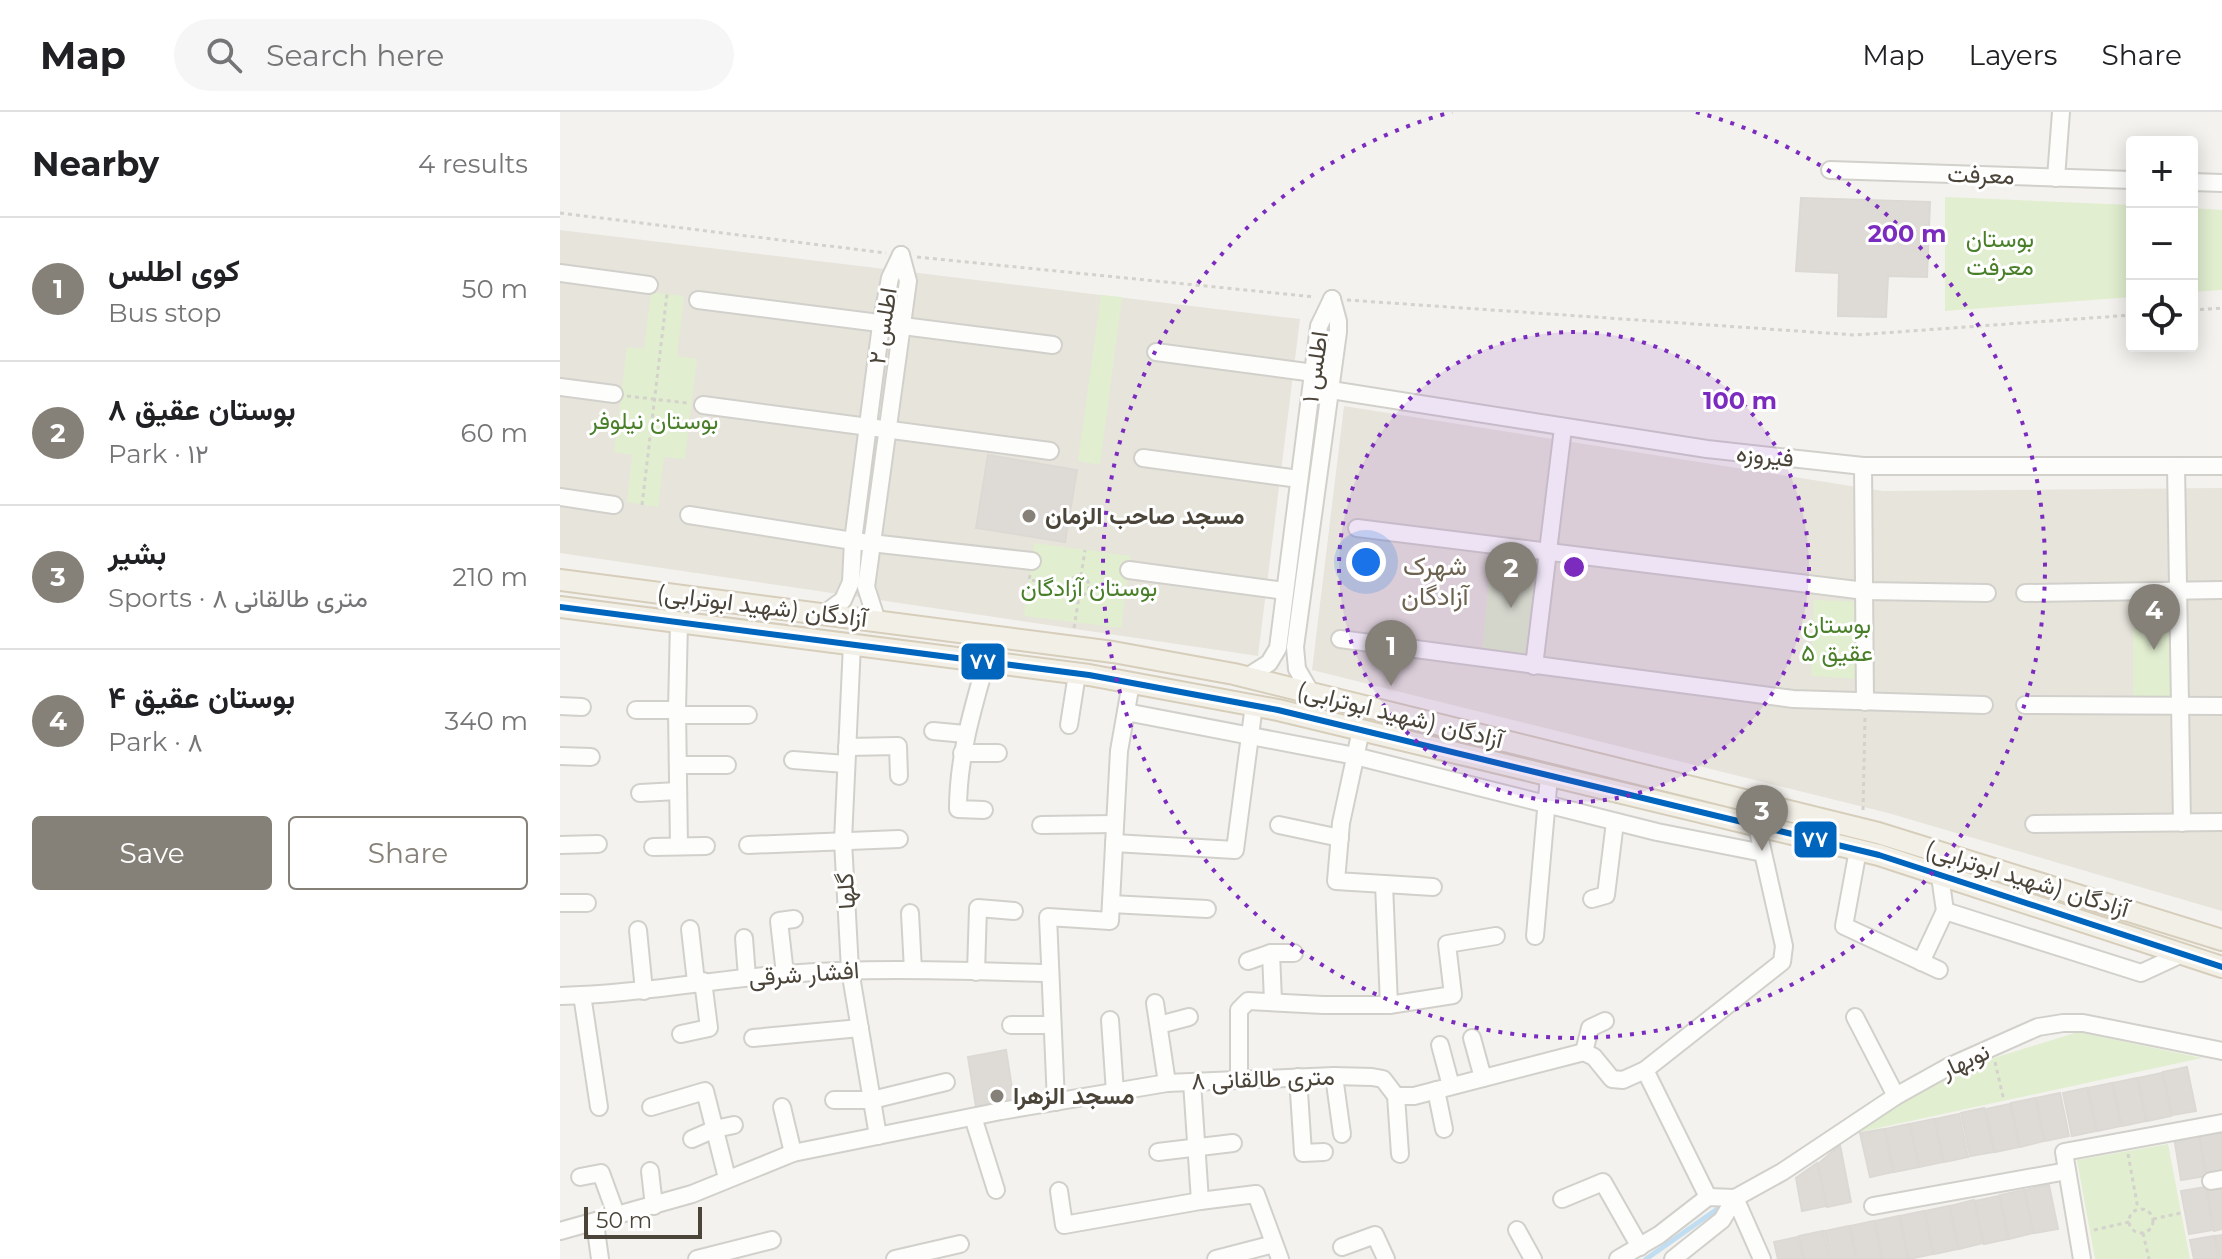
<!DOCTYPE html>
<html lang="en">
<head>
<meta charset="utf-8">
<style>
  body { margin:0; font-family:Montserrat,Vazirmatn,sans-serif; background:#f6f6f6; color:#202124 }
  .controls { position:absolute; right:24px; top:24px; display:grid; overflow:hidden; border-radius:8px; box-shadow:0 4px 20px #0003 }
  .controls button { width:72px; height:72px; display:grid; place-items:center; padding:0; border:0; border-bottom:2px solid #e0e0e0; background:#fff; color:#202124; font:40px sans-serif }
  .scale { position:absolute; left:24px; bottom:20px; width:118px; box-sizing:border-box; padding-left:8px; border:4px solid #4b4439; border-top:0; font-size:22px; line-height:28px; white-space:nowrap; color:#4b4439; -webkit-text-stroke:6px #fff; paint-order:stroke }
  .you { position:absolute; left:806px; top:450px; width:28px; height:28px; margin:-20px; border:6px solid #fff; border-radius:50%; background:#1a73e8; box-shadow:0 0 0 12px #1a73e833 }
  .badge { display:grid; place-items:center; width:52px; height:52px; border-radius:50%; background:#868178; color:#fff; font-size:26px; font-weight:700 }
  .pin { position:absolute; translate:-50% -66px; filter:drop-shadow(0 2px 4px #0008) }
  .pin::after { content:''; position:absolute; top:42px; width:28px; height:24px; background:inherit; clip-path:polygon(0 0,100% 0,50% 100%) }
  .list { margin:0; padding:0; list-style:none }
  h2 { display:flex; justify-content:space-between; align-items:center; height:104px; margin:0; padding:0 32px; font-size:34px }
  h2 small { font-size:26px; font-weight:400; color:#757577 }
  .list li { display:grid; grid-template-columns:52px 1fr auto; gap:24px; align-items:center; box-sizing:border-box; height:144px; padding:0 32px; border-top:2px solid #e0e0e0 }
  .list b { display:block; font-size:30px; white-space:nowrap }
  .list p { margin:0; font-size:26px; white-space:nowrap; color:#757577 }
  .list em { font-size:26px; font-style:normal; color:#757577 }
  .actions { display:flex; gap:16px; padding:24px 32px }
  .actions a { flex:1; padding:18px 0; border:2px solid #868178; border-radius:8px; text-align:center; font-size:28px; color:#868178 }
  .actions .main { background:#868178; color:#fff }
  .icon { flex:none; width:44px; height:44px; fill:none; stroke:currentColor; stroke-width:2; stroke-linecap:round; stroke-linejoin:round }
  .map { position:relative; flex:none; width:1662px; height:1147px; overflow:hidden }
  header { display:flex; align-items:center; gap:48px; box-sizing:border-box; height:112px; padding:0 40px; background:#fff; border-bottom:2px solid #e0e0e0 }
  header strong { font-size:38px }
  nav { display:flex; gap:44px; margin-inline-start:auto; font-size:28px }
  .search { width:560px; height:72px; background:#f6f6f6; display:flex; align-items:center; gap:20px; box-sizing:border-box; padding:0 28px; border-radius:44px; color:#757577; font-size:30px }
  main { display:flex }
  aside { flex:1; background:#fff }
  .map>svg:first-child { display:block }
  .residential { fill:#e7e4dc }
  .green { fill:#e1eecf }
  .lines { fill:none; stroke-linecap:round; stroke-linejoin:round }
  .stream { stroke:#c0ddf1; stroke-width:5 }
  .building { fill:#dedbd6; stroke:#dcd9d4; stroke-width:2 }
  .minor-casing { stroke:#d2d0cb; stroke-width:20 }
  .major-casing { stroke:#d6cebb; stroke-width:24 }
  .path { stroke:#d3d2cc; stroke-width:3; stroke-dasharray:4 4; stroke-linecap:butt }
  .minor { stroke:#fdfdfc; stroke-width:16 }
  .major { stroke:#f2efe6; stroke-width:20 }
  .bus-1-casing { stroke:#fff; stroke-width:12 }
  .bus-1 { stroke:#0065bd; stroke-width:6 }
  .ring { fill:none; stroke:#7b2cbf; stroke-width:4; stroke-dasharray:4 8 }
  .poi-dot { fill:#868178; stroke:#fff; stroke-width:3 }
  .labels { text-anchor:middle; stroke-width:6; stroke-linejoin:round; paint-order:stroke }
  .street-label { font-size:24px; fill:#4b4439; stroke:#fff }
  .park-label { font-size:24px; fill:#4a7f2a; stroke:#fff }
  .poi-label { font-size:24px; font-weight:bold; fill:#4b4439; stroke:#fff; text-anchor:start }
  .neighbourhood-label { font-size:26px; fill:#6e6250; stroke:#fff }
  .centre { fill:#7b2cbf; stroke:#fff; stroke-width:4 }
  .ring-label { font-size:24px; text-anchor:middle; font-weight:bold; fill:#7b2cbf; stroke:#fff; stroke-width:6; stroke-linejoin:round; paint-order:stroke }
  .line-badge { stroke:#fff; stroke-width:3 }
  .badge-label { font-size:22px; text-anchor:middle; font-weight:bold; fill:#fff }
</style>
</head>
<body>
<header>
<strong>Map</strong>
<div class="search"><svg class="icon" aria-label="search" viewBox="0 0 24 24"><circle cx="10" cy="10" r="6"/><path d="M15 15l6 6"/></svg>Search here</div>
<nav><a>Map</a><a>Layers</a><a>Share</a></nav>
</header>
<main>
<aside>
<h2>Nearby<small>4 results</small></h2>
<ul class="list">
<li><span class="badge">1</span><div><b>کوی اطلس</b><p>Bus stop</p></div><em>50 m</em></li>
<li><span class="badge">2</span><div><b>بوستان عقیق ۸</b><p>Park · ۱۲</p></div><em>60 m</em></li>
<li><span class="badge">3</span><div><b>بشیر</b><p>Sports · ۸ متری طالقانی</p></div><em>210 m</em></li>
<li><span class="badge">4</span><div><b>بوستان عقیق ۴</b><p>Park · ۸</p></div><em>340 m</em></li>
</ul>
<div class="actions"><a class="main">Save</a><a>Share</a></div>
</aside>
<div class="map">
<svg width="1662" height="1147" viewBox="0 0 1662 1147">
  <rect width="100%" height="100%" fill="#f4f2ee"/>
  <g class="residential">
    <path d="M0,118L740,207L698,544L0,441Z"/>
    <path d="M784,294L1323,379L1662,376V799L1328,701L752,558Z"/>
  </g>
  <g class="green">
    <path d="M1385,85L1572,93V185L1385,199Z"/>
    <path d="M1632,96L1662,98V178L1632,180Z"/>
    <path d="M91,180L124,184L117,244L137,247L125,347L104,345L98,395L67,390L72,343L54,340L67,235L84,237Z"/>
    <path d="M541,183L562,185L540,353L518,349Z"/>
    <path d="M474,431L571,444L561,516L464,504Z"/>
    <path d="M931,445L980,451L969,545L922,540Z"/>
    <path d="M1254,488L1302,490L1301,567L1251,564Z"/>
    <path d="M1573,489H1615L1616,586H1573Z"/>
    <path d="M1518,920L1642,946L1295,1021L1361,978L1434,946Z"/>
    <path d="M1608,1032L1630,1147H1535L1517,1048Z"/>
  </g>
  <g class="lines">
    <path class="stream" d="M1086,1147L1163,1093"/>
  </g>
  <g class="building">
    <path d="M1241,86L1370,90L1367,165L1328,164L1326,205L1278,204L1279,161L1236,159Z"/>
    <path d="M428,343L517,358L505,430L416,416Z"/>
    <path d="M446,938L454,989L416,995L408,945Z"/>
    <path d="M1627,955L1636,999L1612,1003L1603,960Z"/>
    <path d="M1602,961L1611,1004L1587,1009L1578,966Z"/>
    <path d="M1577,966L1586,1009L1562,1014L1553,971Z"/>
    <path d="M1552,971L1561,1014L1537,1019L1528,976Z"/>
    <path d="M1527,976L1536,1019L1512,1024L1503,981Z"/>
    <path d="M1500,981L1509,1024L1485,1029L1476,986Z"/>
    <path d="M1475,986L1484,1029L1460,1035L1451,991Z"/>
    <path d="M1450,992L1459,1035L1435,1040L1426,997Z"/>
    <path d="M1424,996L1434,1040L1410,1044L1401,1001Z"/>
    <path d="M1399,1002L1408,1045L1384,1050L1375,1007Z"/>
    <path d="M1374,1007L1383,1050L1359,1055L1350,1012Z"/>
    <path d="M1349,1012L1359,1055L1334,1060L1325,1017Z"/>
    <path d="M1324,1017L1333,1060L1310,1065L1300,1021Z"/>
    <path d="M1662,1017V1062L1647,1064L1639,1021Z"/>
    <path d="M1638,1020L1646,1064L1621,1068L1614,1025Z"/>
    <path d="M1280,1033L1291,1090L1267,1095L1258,1052Z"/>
    <path d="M1257,1051L1266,1094L1242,1099L1236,1066Z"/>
    <path d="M1489,1073L1498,1117L1474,1121L1465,1078Z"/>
    <path d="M1662,1073V1117L1654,1119L1647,1075Z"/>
    <path d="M1646,1075L1653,1118L1629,1122L1621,1079Z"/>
    <path d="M1464,1078L1473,1121L1449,1127L1440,1083Z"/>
    <path d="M1439,1084L1448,1127L1424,1132L1415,1089Z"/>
    <path d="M1414,1088L1423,1131L1399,1137L1390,1094Z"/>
    <path d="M1389,1094L1398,1137L1374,1142L1365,1099Z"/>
    <path d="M1364,1099L1373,1142L1349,1147L1340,1104Z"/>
    <path d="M1339,1104L1348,1147H1323L1315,1109Z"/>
    <path d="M1314,1109L1322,1147H1297L1290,1114Z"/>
    <path d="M1289,1114L1296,1147H1271L1265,1119Z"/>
    <path d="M1263,1119L1269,1147H1244L1239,1124Z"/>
    <path d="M1662,1123V1147H1660L1655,1124Z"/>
    <path d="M1654,1124L1658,1147H1634L1630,1128Z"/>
    <path d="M1238,1125L1243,1147H1218L1214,1130Z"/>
  </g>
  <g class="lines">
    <defs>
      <g id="minor">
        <path d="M1270,58L1572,68"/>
        <path d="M1496,66L1501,0"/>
        <path d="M1632,70L1662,71"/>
        <path d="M0,161L89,173"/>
        <path d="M138,188L493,233"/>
        <path d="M596,240L754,261"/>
        <path d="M0,275L54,282"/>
        <path d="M752,275L1147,337L1303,354H1662"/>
        <path d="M143,293L490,339"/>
        <path d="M583,346L739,367"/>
        <path d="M1303,354L1305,590"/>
        <path d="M1616,354L1622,711"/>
        <path d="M0,385L54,393"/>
        <path d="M129,403L293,429L472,449"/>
        <path d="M797,416L1305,479L1427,481"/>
        <path d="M569,458L725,479"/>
        <path d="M1465,481L1662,478"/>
        <path d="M264,502L283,488L291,470L293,429L321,213L330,166L341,143"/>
        <path d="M317,509L306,475L348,169L341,143"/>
        <path d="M119,510L117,598L119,734"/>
        <path d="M780,527L1233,587L1424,593"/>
        <path d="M292,532L283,729L290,858L318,1024"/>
        <path d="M974,554L1003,316"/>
        <path d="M687,565L709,551L718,536L759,214L772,187"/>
        <path d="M751,581L737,557L735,535L778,220V209L772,187"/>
        <path d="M1465,593L1662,594"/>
        <path d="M0,594L22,595"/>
        <path d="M76,598H117"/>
        <path d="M566,600L795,644L1097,720L1203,741"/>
        <path d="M117,603H188"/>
        <path d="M509,613L517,562"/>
        <path d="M801,618L781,711L776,769L873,775"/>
        <path d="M373,619L405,622"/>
        <path d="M287,635L338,634L339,664"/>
        <path d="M402,641H438"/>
        <path d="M0,644L31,645"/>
        <path d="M233,648L286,652"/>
        <path d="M118,653H167"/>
        <path d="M80,681L118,679"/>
        <path d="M424,698L398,697C398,646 412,599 426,550"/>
        <path d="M1474,712L1662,710"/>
        <path d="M481,713L555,712"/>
        <path d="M719,713L780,726"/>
        <path d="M554,731L675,738L694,593"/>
        <path d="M0,733L38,732"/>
        <path d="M188,733L339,727"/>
        <path d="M93,735L146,734"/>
        <path d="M1298,738L1284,814L1379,858"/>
        <path d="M1380,764L1385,799"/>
        <path d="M1032,787L1046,783L1055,710"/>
        <path d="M0,791H27"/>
        <path d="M551,792L647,797"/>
        <path d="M1385,799L1581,861L1622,842"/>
        <path d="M350,801L353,858"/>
        <path d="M130,817L136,870"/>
        <path d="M78,818L84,879"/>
        <path d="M975,824L989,664"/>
        <path d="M184,826L187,865"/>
        <path d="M711,841L713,889"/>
        <path d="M688,849L711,841H734"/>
        <path d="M1361,850L1385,799"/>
        <path d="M416,860L418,796L454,799"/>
        <path d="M225,862L219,809L234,807"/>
        <path d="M22,883L39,995"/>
        <path d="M0,884C76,882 150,868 226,862C313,855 401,859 489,861"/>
        <path d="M595,891L607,971"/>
        <path d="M829,893L893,883L887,832L936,824"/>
        <path d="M1295,905L1336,984"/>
        <path d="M550,908L555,980"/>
        <path d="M451,913H492"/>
        <path d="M599,913L629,905"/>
        <path d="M121,922L149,916L143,869"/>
        <path d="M193,926L300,916"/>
        <path d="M912,926L923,966"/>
        <path d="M880,933L891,974"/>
        <path d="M1024,940L1030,916L1045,909"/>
        <path d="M1085,958L1148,1085"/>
        <path d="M774,964L782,1022"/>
        <path d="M738,965L743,1041L764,1040"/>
        <path d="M679,968V898L688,889L763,893H829L824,772"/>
        <path d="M632,970L640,1089"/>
        <path d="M876,978L884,1017"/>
        <path d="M836,984L840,1042"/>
        <path d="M274,988H312L386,970"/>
        <path d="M496,990L488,805L550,809L559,639L571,571"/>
        <path d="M91,995L145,979L167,1066"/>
        <path d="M222,995L233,1041"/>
        <path d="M413,1005L436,1078"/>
        <path d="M132,1027L155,1017L174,1013"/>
        <path d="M598,1040L673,1031"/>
        <path d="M90,1059L94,1094"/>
        <path d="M20,1065L41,1061L57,1105"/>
        <path d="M1651,1069L1662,1067"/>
        <path d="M499,1079L504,1113L640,1089L696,1082L720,1147"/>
        <path d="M1175,1086L1202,1147"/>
        <path d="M1002,1087L1043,1070L1080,1135"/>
        <path d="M1313,1094L1507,1059"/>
        <path d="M35,1111L40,1147"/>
        <path d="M957,1118L973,1147"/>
        <path d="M0,1119L132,1082L233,1041L441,999L607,971L774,964L812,965L823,967L836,984H854L1024,940L1034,945L1052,967L1063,968L1085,958L1222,850L1224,834L1197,714"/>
        <path d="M782,1135L815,1123L826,1147"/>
        <path d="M137,1147L212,1128"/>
        <path d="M335,1147L400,1132"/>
        <path d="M656,1147L714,1132"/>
        <path d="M1058,1147L1099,1123L1148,1085L1175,1086"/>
        <path d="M1113,1147L1162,1108L1175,1086L1222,1060L1336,984L1388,955L1478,915L1503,911H1523L1662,939"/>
        <path d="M1522,1147L1504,1040L1662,1011"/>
      </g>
      <g id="major">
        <path d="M0,468L553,540L674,562L1318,721L1662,828"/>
        <path d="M0,495L529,563L718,598L1319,743L1662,855"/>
      </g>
    </defs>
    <use href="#minor" class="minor-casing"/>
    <use href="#major" class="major-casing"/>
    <g class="path">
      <path d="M0,101L326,141"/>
      <path d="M357,145L755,185"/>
      <path d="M787,188L1295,223L1572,203"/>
      <path d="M1632,198L1662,196"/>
      <path d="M67,284L127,291"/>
      <path d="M82,393L107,182"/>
      <path d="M470,463L469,468L508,473"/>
      <circle cx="519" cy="474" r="10"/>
      <path d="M521,464L525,438"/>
      <path d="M529,477L566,481L567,474"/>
      <path d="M514,516L519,485"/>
      <path d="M1303,698L1305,605"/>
      <path d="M1435,950L1444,989"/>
      <path d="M1568,1042L1578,1097"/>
      <circle cx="1581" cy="1109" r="12"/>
      <path d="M1593,1107L1621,1101"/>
      <path d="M1534,1118L1569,1110"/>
      <path d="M1583,1121L1589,1147"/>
    </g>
    <use href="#minor" class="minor"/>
    <use href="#major" class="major"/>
    <defs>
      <path id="bus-1" d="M0,495L529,563L718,598L1319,743L1662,855"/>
    </defs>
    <use href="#bus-1" class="bus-1-casing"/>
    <use href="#bus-1" class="bus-1"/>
  </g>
  <circle cx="1014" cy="455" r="235" fill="#7b2cbf" fill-opacity=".12"/>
  <g class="ring">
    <circle cx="1014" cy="455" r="235"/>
    <path d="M1136 0A471 471 0 1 1 892 0"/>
  </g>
  <g class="poi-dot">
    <circle cx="469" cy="404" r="8"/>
    <circle cx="437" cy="984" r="8"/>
  </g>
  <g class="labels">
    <g class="street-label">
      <text transform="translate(1421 63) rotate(2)" y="8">معرفت</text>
      <text transform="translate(323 214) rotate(-81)" y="8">اطلس ۲</text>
      <text transform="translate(755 255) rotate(-82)" y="8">اطلس ۱</text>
      <text transform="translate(1205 344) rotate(6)" y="8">فیروزه</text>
      <text transform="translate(202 494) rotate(7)" y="8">آزادگان (شهید ابوترابی)</text>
      <text transform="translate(840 603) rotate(14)" y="8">آزادگان (شهید ابوترابی)</text>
      <text transform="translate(1467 767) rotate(17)" y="8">آزادگان (شهید ابوترابی)</text>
      <text transform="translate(286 779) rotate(-94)" y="8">گلها</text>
      <text transform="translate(244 862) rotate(-4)" y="8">افشار شرقی</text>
      <text transform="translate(1405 949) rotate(-25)" y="8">نوبهار</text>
      <text transform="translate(703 967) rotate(-2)" y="8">۸ متری طالقانی</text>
    </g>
    <g class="park-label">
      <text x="1440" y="135">بوستان<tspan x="1440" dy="28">معرفت</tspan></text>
      <text x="94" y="317">بوستان نیلوفر</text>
      <text x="529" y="484">بوستان آزادگان</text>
      <text x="1277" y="521">بوستان<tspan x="1277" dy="28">عقیق ۵</tspan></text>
    </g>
    <g class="poi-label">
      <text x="485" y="412">مسجد صاحب الزمان</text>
      <text x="453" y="992">مسجد الزهرا</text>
    </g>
    <g class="neighbourhood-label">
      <text x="875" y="463">شهرک<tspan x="875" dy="30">آزادگان</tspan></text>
    </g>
  </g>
  <circle cx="1014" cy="455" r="12" class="centre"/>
  <g class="ring-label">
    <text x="1347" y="130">200 m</text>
    <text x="1180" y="297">100 m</text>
  </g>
  <g class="line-badge">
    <rect x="400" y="530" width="46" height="39" rx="8" fill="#0065bd"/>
    <rect x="1233" y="708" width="45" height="39" rx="8" fill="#0065bd"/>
  </g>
  <g class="badge-label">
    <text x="423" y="557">۷۷</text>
    <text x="1255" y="735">۷۷</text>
  </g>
</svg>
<div class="controls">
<button>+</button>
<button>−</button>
<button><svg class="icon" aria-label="locate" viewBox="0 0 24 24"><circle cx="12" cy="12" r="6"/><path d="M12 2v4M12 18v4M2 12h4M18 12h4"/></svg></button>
</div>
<div class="scale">50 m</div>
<div class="you"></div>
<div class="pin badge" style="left:831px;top:574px">1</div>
<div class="pin badge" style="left:951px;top:496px">2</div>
<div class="pin badge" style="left:1202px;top:739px">3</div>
<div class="pin badge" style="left:1594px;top:538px">4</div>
</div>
</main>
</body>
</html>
